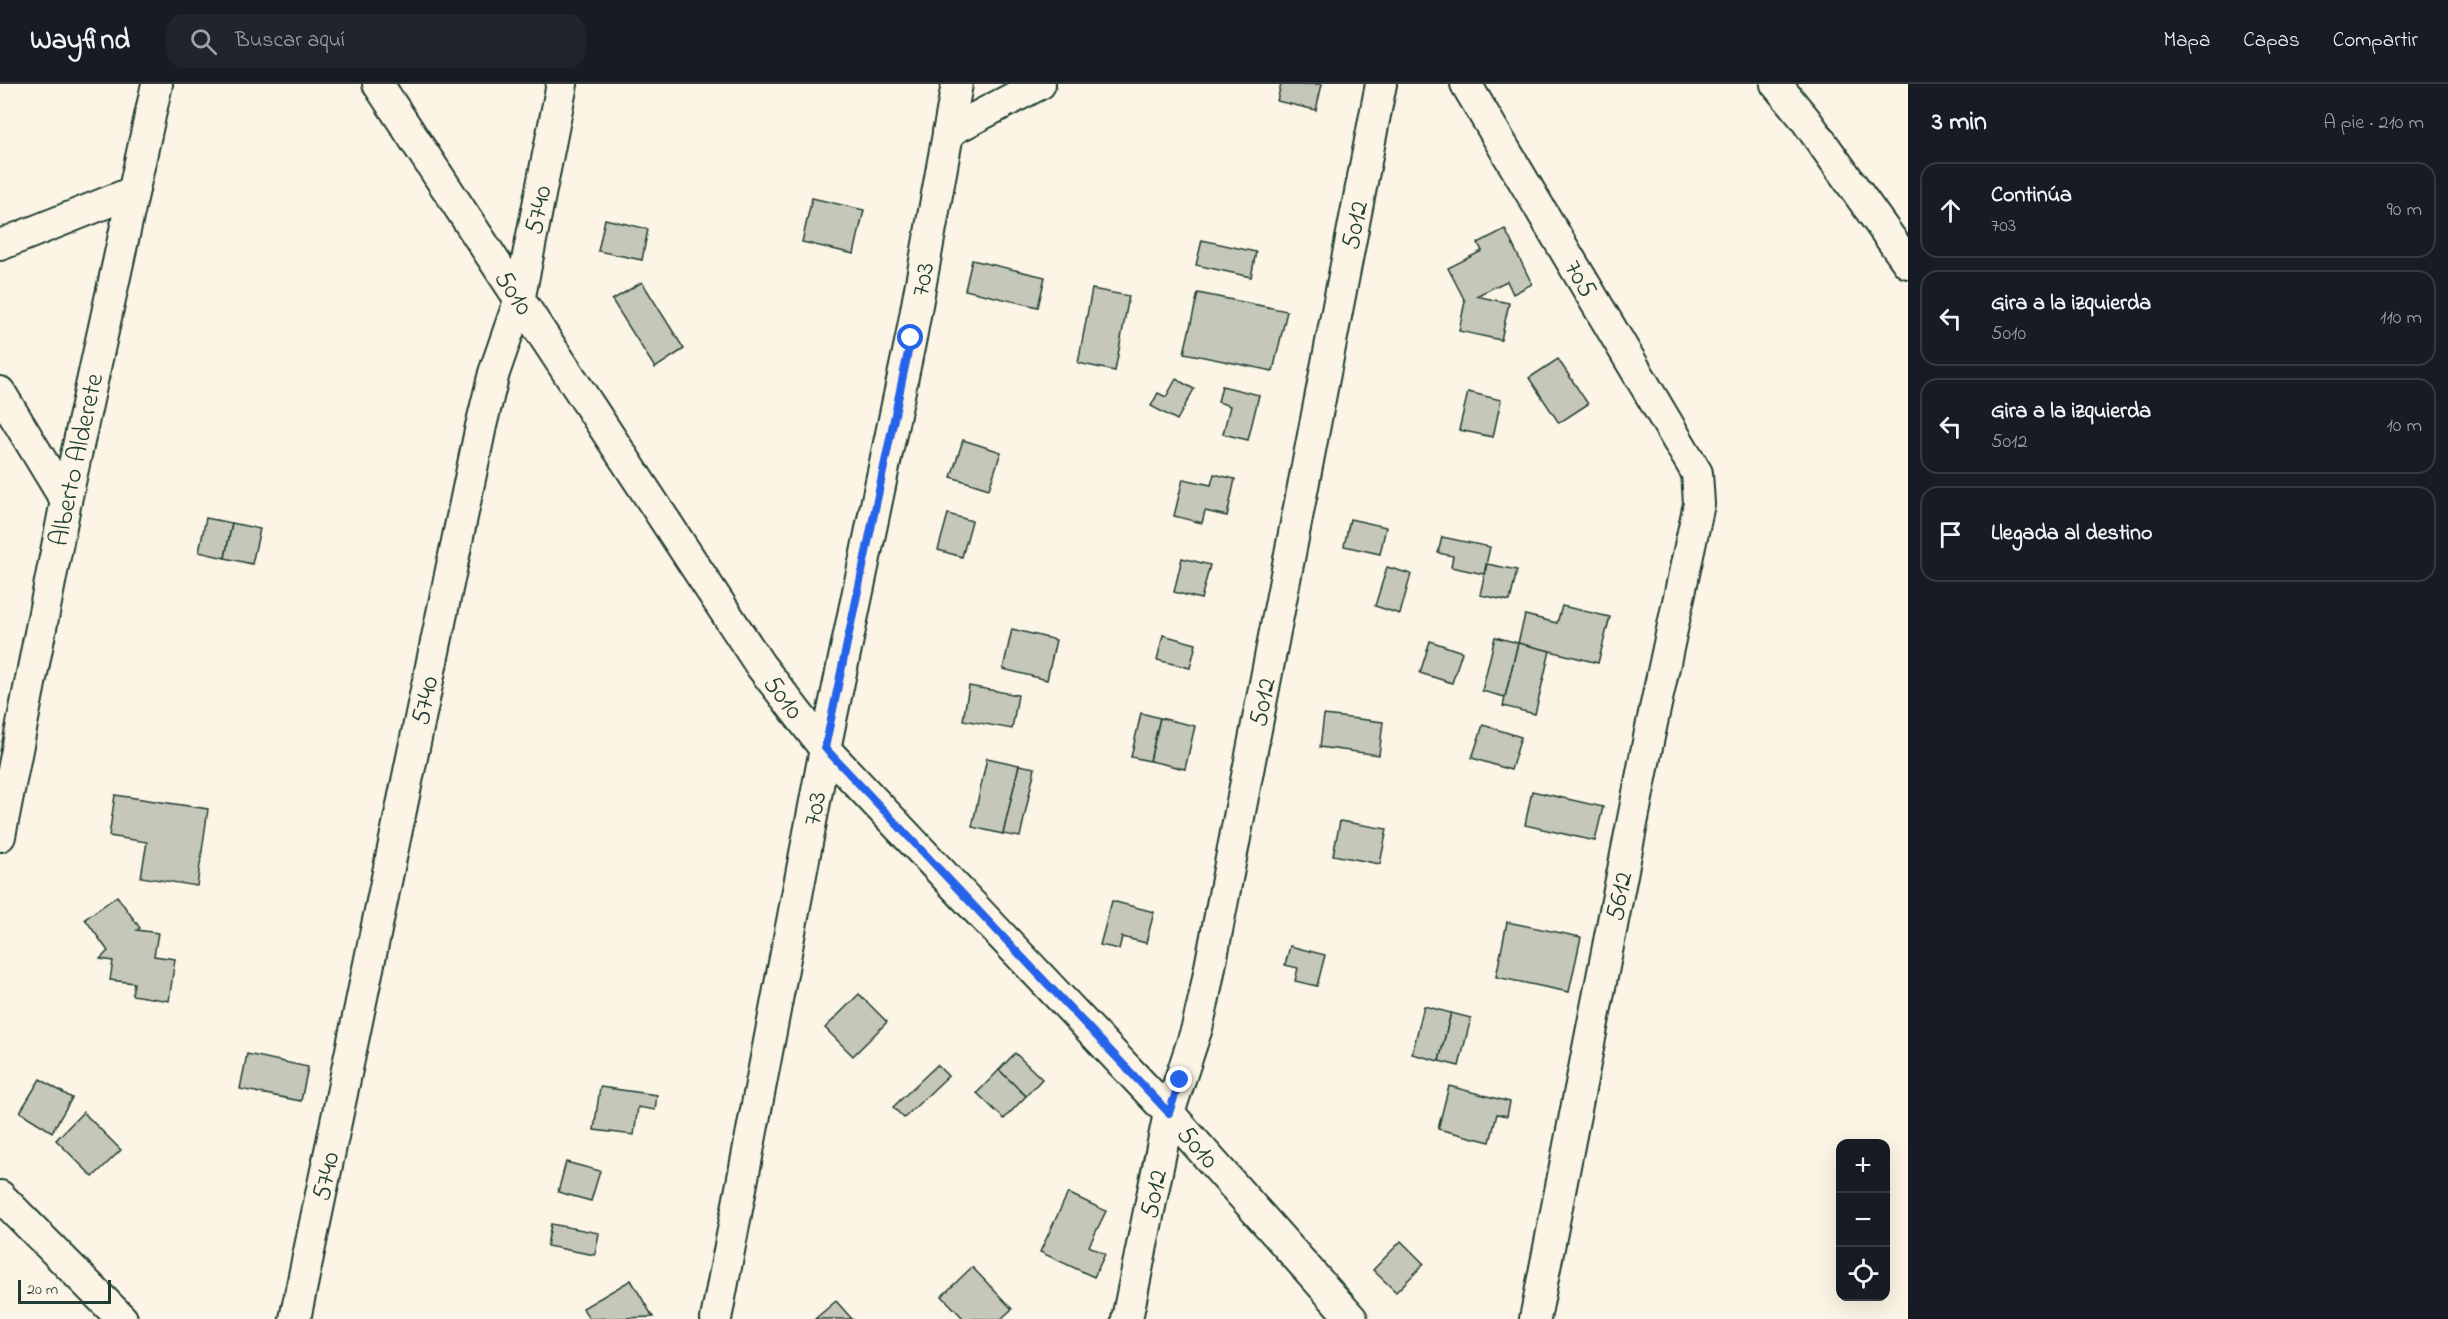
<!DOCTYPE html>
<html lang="es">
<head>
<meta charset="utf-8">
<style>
  body { margin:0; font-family:"Indie Flower",sans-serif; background:#20242c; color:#f1f3f6 }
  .controls { position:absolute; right:18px; bottom:18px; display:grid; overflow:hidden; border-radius:12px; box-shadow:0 6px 24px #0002 }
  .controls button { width:54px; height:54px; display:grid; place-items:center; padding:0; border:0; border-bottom:2px solid #363941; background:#171b24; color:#f1f3f6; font:30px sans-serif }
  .scale { position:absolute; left:18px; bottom:15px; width:93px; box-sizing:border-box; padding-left:6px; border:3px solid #1f3d34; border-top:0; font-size:16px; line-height:21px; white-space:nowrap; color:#1f3d34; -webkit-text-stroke:4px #fcf5e5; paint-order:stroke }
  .stop { position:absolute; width:18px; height:18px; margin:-14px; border:4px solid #2563eb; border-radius:50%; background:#fff }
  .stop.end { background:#2563eb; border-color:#fff; box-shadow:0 2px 6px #0008 }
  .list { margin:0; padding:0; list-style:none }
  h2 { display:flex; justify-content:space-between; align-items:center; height:78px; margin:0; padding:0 24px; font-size:26px }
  h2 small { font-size:20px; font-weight:400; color:#9ea1a6 }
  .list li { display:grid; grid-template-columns:39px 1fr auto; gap:18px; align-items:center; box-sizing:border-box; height:96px; margin:0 12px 12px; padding:0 12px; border:2px solid #363941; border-radius:18px }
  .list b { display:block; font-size:22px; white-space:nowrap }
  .list p { margin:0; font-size:20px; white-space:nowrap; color:#9ea1a6 }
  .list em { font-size:20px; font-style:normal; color:#9ea1a6 }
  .icon { flex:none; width:33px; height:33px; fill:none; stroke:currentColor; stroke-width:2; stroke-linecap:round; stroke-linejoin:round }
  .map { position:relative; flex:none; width:1908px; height:1235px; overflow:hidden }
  header { display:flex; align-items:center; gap:36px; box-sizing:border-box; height:84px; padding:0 30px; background:#171b24; border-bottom:2px solid #363941 }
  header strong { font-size:28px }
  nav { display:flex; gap:33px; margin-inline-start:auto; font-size:21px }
  .search { width:420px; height:54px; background:#20242c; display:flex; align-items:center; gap:15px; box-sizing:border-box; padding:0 21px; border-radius:18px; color:#9ea1a6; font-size:22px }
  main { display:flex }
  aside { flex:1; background:#171b24 }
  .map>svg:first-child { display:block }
  .building { fill:#c5c7b9; stroke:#1f3d34; stroke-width:1.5 }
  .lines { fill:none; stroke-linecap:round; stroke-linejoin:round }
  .street-casing { stroke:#1f3d34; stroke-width:34 }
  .street { stroke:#fcf5e5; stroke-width:30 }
  .route { stroke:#2563eb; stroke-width:8 }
  .labels { text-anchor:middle; stroke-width:6; stroke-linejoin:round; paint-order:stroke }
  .street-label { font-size:27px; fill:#1f3d34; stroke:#fcf5e5 }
</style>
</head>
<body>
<header>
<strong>Wayfind</strong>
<div class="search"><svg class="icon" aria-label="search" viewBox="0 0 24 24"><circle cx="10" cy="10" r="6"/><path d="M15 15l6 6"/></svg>Buscar aquí</div>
<nav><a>Mapa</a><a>Capas</a><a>Compartir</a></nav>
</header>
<main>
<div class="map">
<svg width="1908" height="1235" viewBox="0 0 1908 1235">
  <rect width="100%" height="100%" fill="#fcf5e5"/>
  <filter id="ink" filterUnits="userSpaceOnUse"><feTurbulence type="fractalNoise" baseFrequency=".0167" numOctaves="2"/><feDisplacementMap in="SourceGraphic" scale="12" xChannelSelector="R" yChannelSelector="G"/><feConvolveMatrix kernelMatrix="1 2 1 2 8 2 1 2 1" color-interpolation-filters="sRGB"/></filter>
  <g filter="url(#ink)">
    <g class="building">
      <path d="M1281,0H1322L1316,26L1277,17Z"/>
      <path d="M812,114L864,126L854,170L802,158Z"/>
      <path d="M605,135L648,145L642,176L598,167Z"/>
      <path d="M1505,145L1532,200L1513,210L1507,197L1476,212L1509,219L1501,256L1459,247L1465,217L1448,184L1482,167L1478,159Z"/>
      <path d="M1202,156L1256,168L1251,193L1196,181Z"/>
      <path d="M972,176L1045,193L1038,223L965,206Z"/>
      <path d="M642,198L684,265L655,284L612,216Z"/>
      <path d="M1092,205L1129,212L1115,287L1078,279Z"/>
      <path d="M1198,209L1287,227L1273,287L1184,269Z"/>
      <path d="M1558,275L1588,320L1559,339L1529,294Z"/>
      <path d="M1176,295L1194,305L1177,336L1151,322L1158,309L1166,313Z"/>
      <path d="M1222,302L1259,311L1248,356L1223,350L1230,322L1218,318Z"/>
      <path d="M1468,308L1501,316L1493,353L1459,346Z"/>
      <path d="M963,356L1001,368L989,405L951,393Z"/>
      <path d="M1214,390L1235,395L1227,432L1205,427L1202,439L1174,432L1183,395L1211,401Z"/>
      <path d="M948,430L972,437L962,473L938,466Z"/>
      <path d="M206,434L232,439L225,474L199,468Z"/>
      <path d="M1350,435L1386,443L1380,470L1344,462Z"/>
      <path d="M232,439L260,445L252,480L225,474Z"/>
      <path d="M1442,453L1490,463L1484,490L1451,483L1453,472L1438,469Z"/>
      <path d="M1182,474L1210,481L1201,515L1174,508Z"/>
      <path d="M1487,480L1517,486L1510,517L1480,511Z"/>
      <path d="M1387,483L1411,490L1400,530L1375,522Z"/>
      <path d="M1562,522L1610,533L1598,579L1518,559L1525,531L1557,539Z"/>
      <path d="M1012,545L1056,556L1047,596L1003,585Z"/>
      <path d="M1163,551L1196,560L1190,584L1157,576Z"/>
      <path d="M1495,553L1518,559L1505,613L1482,607Z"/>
      <path d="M1430,557L1462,568L1452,599L1420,589Z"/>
      <path d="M1518,559L1550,567L1535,630L1503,622Z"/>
      <path d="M969,602L1018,611L1012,645L963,636Z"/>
      <path d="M1141,629L1160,634L1150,677L1131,673Z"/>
      <path d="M1324,631L1383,638L1379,671L1320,663Z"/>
      <path d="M1160,634L1195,642L1185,685L1150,677Z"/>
      <path d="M1483,641L1521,653L1511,686L1472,674Z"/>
      <path d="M987,674L1019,681L1003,750L972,743Z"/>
      <path d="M1019,681L1035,684L1020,753L1003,750Z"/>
      <path d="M1532,707L1603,723L1595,757L1525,741Z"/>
      <path d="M115,711L208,725L197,802L141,793L147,758L109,752Z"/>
      <path d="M1340,737L1387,745L1380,780L1333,771Z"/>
      <path d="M117,812L140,844L137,846L158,849L154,872L175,875L169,917L132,911L134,899L110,896L113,877L100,875L108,867L85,835Z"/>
      <path d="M1112,817L1154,828L1146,859L1122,853L1119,865L1100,861Z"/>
      <path d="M1507,838L1581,853L1569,908L1496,893Z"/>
      <path d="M1290,862L1325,871L1317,902L1295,897L1298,884L1285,881Z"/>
      <path d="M859,910L887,938L853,972L825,944Z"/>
      <path d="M1424,922L1451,929L1439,977L1412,970Z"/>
      <path d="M1451,929L1471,934L1459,982L1439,977Z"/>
      <path d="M1015,969L1042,995L1026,1012L999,986Z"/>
      <path d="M247,970L308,983L301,1017L240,1005Z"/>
      <path d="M937,981L948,992L904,1034L893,1023Z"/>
      <path d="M999,986L1026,1012L1004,1035L977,1009Z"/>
      <path d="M40,995L72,1014L52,1048L20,1028Z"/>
      <path d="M1449,1002L1510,1018L1507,1032L1497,1030L1490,1058L1438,1045Z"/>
      <path d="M600,1003L657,1011L655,1026L638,1023L634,1051L594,1046Z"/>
      <path d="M83,1028L121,1066L93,1093L56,1056Z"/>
      <path d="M566,1078L600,1087L591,1117L558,1108Z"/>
      <path d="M1068,1109L1106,1127L1089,1162L1105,1170L1094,1193L1040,1168Z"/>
      <path d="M551,1140L599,1149L595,1171L547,1162Z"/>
      <path d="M1401,1157L1424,1180L1396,1208L1373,1186Z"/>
      <path d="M972,1183L1012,1225L1001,1235H964L942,1212Z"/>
      <path d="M631,1196L653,1233L589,1235L583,1224Z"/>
      <path d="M836,1217L852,1235H815Z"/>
    </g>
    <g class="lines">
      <defs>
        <g id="street">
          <path id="s1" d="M378,0L760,581L825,665L1169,1029L1352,1235"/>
          <path id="s2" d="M1466,0L1697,389L1699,420L1649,653L1535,1235"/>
          <path d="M1776,0L1805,35L1908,179"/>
          <path d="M948,48L1040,0"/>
          <path d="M0,161L133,108"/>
          <path d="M0,308L66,417"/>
          <path id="s3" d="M0,752L66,417L157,0"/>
          <path d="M0,1112L122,1235"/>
          <path id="s4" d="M295,1235L481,342L494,289L519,217L562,0"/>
          <path id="s5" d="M716,1235L825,665L911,254L957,0"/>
          <path id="s6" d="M1127,1235L1169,1029L1197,944L1204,914L1381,0"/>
        </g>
      </defs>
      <use href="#street" class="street-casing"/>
      <use href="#street" class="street"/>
    </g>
  </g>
  <g class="lines" filter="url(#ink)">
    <path class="route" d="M911,254L825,664L1169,1029L1180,996"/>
  </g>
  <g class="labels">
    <g class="street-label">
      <text dy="9" stroke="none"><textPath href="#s4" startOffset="1136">5740</textPath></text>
      <text dy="9" stroke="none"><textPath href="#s6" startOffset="1118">5012</textPath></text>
      <text dy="9" stroke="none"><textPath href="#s5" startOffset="1060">703</textPath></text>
      <text dy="9" stroke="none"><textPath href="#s2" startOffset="226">705</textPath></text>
      <text dy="9" stroke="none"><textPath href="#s1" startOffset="249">5010</textPath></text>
      <text dy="9" stroke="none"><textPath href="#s3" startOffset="384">Alberto Alderete</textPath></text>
      <text dy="9" stroke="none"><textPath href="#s1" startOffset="735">5010</textPath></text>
      <text dy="9" stroke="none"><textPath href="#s4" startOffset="632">5740</textPath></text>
      <text dy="9" stroke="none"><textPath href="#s6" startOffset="632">5012</textPath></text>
      <text dy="9" stroke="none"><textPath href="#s5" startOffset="520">703</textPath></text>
      <text transform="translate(1618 812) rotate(-79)" y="9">5612</text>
      <text dy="9" stroke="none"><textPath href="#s1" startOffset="1347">5010</textPath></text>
      <text dy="9" stroke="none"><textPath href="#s4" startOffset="146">5740</textPath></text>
      <text dy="9" stroke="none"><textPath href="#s6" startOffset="128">5012</textPath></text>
    </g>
  </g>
</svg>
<div class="controls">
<button>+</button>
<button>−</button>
<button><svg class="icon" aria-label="locate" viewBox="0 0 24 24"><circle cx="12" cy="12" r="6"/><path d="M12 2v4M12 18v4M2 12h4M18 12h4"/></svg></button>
</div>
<div class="scale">20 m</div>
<div class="stop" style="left:911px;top:254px"></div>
<div class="stop end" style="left:1180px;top:996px"></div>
</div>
<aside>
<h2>3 min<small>A pie · 210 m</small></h2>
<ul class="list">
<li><svg class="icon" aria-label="ahead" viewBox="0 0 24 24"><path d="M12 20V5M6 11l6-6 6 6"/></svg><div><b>Continúa</b><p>703</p></div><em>90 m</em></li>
<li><svg class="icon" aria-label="left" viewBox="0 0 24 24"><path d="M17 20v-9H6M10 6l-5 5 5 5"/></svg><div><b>Gira a la izquierda</b><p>5010</p></div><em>110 m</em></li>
<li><svg class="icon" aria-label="left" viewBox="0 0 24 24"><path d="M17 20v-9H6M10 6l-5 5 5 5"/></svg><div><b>Gira a la izquierda</b><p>5012</p></div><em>10 m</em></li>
<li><svg class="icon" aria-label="arrive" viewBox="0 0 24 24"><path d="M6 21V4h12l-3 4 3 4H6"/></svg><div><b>Llegada al destino</b></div></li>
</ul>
</aside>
</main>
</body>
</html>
